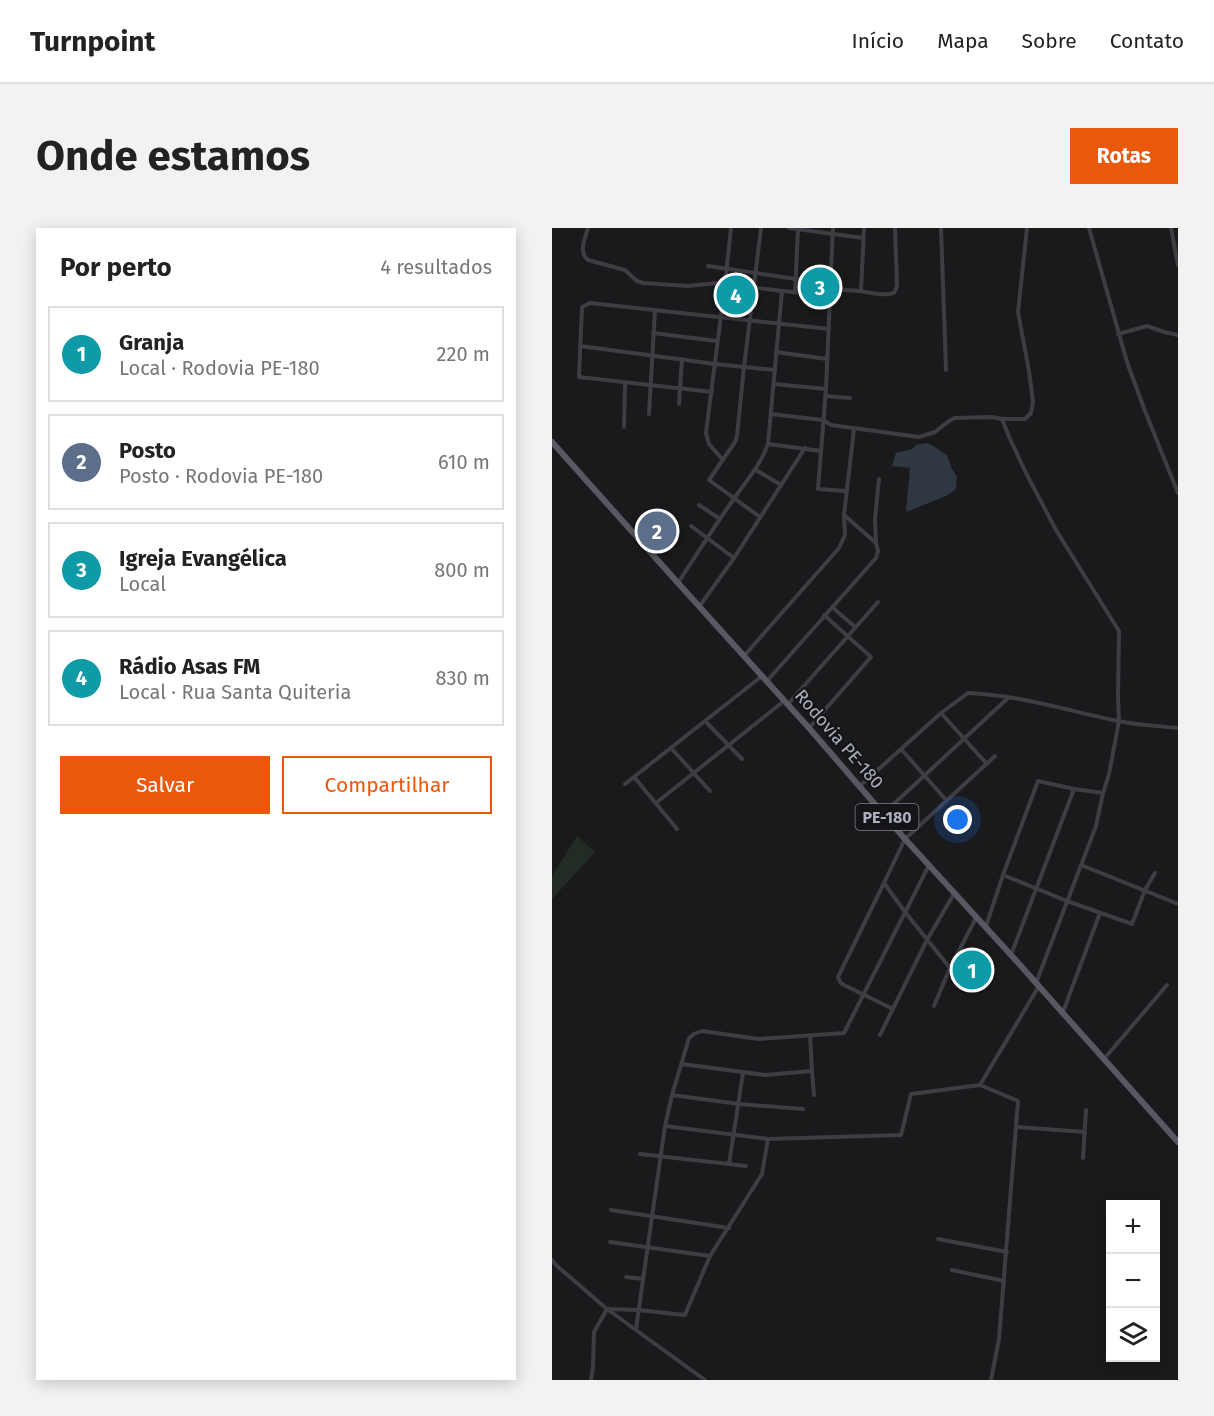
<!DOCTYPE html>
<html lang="pt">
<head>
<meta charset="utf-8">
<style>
  body { margin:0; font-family:"Fira Sans",sans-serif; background:#f2f2f2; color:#222 }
  .controls { position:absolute; right:18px; bottom:18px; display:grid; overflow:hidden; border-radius:0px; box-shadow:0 3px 15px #0003 }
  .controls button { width:54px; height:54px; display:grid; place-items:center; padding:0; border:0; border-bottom:2px solid #e0e0e0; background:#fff; color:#222; font:30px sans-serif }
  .you { position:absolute; left:406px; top:592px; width:21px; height:21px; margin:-15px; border:4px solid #fff; border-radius:50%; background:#1a73e8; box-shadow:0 0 0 9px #1a73e833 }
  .badge { display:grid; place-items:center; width:39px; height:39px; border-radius:50%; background:#ea580c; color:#fff; font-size:20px; font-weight:700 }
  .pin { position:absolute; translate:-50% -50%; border:3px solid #fff; box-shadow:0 2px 6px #0006 }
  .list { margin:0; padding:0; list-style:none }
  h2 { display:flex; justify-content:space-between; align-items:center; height:78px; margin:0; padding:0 24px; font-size:26px }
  h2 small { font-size:20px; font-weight:400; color:#767676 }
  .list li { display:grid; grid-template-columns:39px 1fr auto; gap:18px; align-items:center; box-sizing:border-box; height:96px; margin:0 12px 12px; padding:0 12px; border:2px solid #e0e0e0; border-radius:0px }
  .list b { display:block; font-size:22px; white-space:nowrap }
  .list p { margin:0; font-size:20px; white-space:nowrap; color:#767676 }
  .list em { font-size:20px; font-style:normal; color:#767676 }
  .actions { display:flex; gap:12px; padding:18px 24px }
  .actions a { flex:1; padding:14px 0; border:2px solid #ea580c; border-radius:0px; text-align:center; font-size:21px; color:#ea580c }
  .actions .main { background:#ea580c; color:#fff }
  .icon { flex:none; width:33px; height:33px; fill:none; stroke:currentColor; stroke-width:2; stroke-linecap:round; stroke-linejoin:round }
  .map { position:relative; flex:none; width:626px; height:1152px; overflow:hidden; border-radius:0px }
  header { display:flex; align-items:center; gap:36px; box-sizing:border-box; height:84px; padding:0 30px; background:#fff; border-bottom:2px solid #e0e0e0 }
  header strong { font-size:28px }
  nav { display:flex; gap:33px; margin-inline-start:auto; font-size:21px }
  .intro { display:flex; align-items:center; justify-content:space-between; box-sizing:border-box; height:144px; padding:0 36px }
  h1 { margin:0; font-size:42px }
  .button { padding:15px 27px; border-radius:0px; background:#ea580c; color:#fff; font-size:21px; font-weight:700 }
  main { display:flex; gap:36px; padding:0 36px }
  aside { flex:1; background:#fff; border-radius:0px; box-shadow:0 3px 15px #0003 }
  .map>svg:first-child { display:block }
  .green { fill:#222b24 }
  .water { fill:#2f3742 }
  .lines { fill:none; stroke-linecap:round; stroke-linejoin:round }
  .minor { stroke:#3d3d44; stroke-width:4 }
  .primary { stroke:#575861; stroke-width:6 }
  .labels { text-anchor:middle; stroke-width:4.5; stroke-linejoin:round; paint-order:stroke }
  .shield { fill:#151518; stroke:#7f828b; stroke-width:1.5 }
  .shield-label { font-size:16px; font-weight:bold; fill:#acb0bc }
  .street-label { font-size:18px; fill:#acb0bc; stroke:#151518 }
</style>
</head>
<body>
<header>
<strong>Turnpoint</strong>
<nav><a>Início</a><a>Mapa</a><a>Sobre</a><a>Contato</a></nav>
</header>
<div class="intro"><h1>Onde estamos</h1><a class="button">Rotas</a></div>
<main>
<aside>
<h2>Por perto<small>4 resultados</small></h2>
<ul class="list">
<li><span class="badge" style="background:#0f9aa8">1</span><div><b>Granja</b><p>Local · Rodovia PE-180</p></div><em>220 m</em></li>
<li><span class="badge" style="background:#5c6f8a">2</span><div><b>Posto</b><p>Posto · Rodovia PE-180</p></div><em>610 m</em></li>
<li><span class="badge" style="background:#0f9aa8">3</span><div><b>Igreja Evangélica</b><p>Local</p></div><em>800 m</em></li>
<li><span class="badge" style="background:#0f9aa8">4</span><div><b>Rádio Asas FM</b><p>Local · Rua Santa Quiteria</p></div><em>830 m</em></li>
</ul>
<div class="actions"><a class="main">Salvar</a><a>Compartilhar</a></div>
</aside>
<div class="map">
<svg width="626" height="1152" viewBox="0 0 626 1152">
  <rect width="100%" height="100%" fill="#1a1a1d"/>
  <path class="green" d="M25,608L43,624L0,671V648Z"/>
  <path class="water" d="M374,215C382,217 388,223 395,227L400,241L405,249L404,261L394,268L354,284L358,240L340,238L344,225C351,222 360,224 364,217Z"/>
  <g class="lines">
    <g class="minor">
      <path d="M36,0C33,11 26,24 36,32L73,42L85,53L91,55L136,58L166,55L230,63L278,67"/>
      <path d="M237,0L311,10"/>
      <path d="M281,0L274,161L266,261L294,263"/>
      <path d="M389,0L394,142"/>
      <path d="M537,0L575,134L593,183L626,265"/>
      <path d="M619,0L626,37"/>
      <path d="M156,38L244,51L279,53"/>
      <path d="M279,62C288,62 298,62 308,63C320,65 330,68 342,65L345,58L343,0"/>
      <path d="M309,63L312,0"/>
      <path d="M243,65L246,1"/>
      <path d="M101,105L165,113"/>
      <path d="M566,106L595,98L612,104L626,107"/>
      <path d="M28,118L163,136L223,142"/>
      <path d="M224,124L275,131"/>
      <path d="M222,156L274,161"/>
      <path d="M160,164L27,149L30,79L38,75L277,101"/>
      <path d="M273,168L298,170"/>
      <path d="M127,176L130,131"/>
      <path d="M97,186L103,82"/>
      <path d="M219,186L271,192L279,197L367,209L383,204L397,193L402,190L440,189L450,191H473L479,185L481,174L477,143L466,84L475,0"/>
      <path d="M72,199L73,155"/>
      <path d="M216,216L269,223"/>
      <path d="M171,232L157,216L154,205L173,56L179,0"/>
      <path d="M204,242L229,257"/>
      <path d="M147,277L168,291"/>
      <path d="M208,289L157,252L183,214L185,208L192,139L209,0"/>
      <path d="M139,298L182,330"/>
      <path d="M324,314L323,291L327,251"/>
      <path d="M126,355C144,327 162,299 181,272C194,253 208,238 216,216L230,63"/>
      <path d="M147,379L182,330L253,220"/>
      <path d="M280,379L303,399"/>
      <path d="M192,428L287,320L293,307L292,289"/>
      <path d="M215,453L324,330L326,323L324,315L292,287L302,201"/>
      <path d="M236,476L326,374"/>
      <path d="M389,485L416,465C467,467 517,483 566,493C586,497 606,498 626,500"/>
      <path d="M153,493L190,531"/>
      <path d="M257,500L319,429L272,387"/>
      <path d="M119,520L158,563"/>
      <path d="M349,521L394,572"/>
      <path d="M82,549L125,601"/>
      <path d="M73,556L210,448"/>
      <path d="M309,557L389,485L435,536"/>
      <path d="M104,575L232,473"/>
      <path d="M332,585L456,470"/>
      <path d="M529,637L626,676"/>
      <path d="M451,647L515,673L580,696L593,662L603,645"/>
      <path d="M332,655L286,749L288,754L290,756L341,781"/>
      <path d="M434,698L451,647L486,553L522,561L551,565L557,546L567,493L566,470L567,403L504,302L474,245L458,211L450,191"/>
      <path d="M459,727L522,561"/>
      <path d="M398,740L353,684L332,655L353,611L443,528"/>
      <path d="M484,755L544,598L551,565"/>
      <path d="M382,778L398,740L424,690"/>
      <path d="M511,784L548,685"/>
      <path d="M328,807L375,712L403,664"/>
      <path d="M552,831L615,757"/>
      <path d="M130,836L213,847L260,843L258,807"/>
      <path d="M260,843L262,867"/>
      <path d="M428,857L487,758"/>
      <path d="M120,867L187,876L251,881"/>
      <path d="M113,898L216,911L349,907L359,866L428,857L466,873L447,1111L439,1152"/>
      <path d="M465,899L533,904"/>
      <path d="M88,926L177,936L191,845"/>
      <path d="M531,930L534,882"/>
      <path d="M177,936L194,938"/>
      <path d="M59,982L177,1000"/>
      <path d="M386,1011L455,1024"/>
      <path d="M58,1014L158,1028"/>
      <path d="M0,1032L5,1038L55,1081L153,1152"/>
      <path d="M400,1042L452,1053"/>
      <path d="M74,1049L91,1051"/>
      <path d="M84,1101L113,898L120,867L137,810L142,806L150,803L207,811L292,805L377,637"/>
      <path d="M39,1152L41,1139L42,1104L55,1081L86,1082L133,1087L158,1028L210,946L216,911"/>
    </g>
    <path class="primary" d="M0,214L126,355L257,500L353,611L459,727L626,914"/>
  </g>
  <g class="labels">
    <rect class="shield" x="303.5" y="576" width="63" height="26" rx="4.5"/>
    <g class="shield-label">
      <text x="335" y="595">PE-180</text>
    </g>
    <g class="street-label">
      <text transform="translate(287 511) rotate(49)" y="6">Rodovia PE-180</text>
    </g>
  </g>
</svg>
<div class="controls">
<button>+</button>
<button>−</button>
<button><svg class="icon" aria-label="layers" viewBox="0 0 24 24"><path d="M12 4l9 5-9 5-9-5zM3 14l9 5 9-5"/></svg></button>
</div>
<div class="you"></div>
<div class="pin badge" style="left:420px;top:742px;background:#0f9aa8">1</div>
<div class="pin badge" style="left:105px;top:303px;background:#5c6f8a">2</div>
<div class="pin badge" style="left:268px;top:59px;background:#0f9aa8">3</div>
<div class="pin badge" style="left:184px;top:67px;background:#0f9aa8">4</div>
</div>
</main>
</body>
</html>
